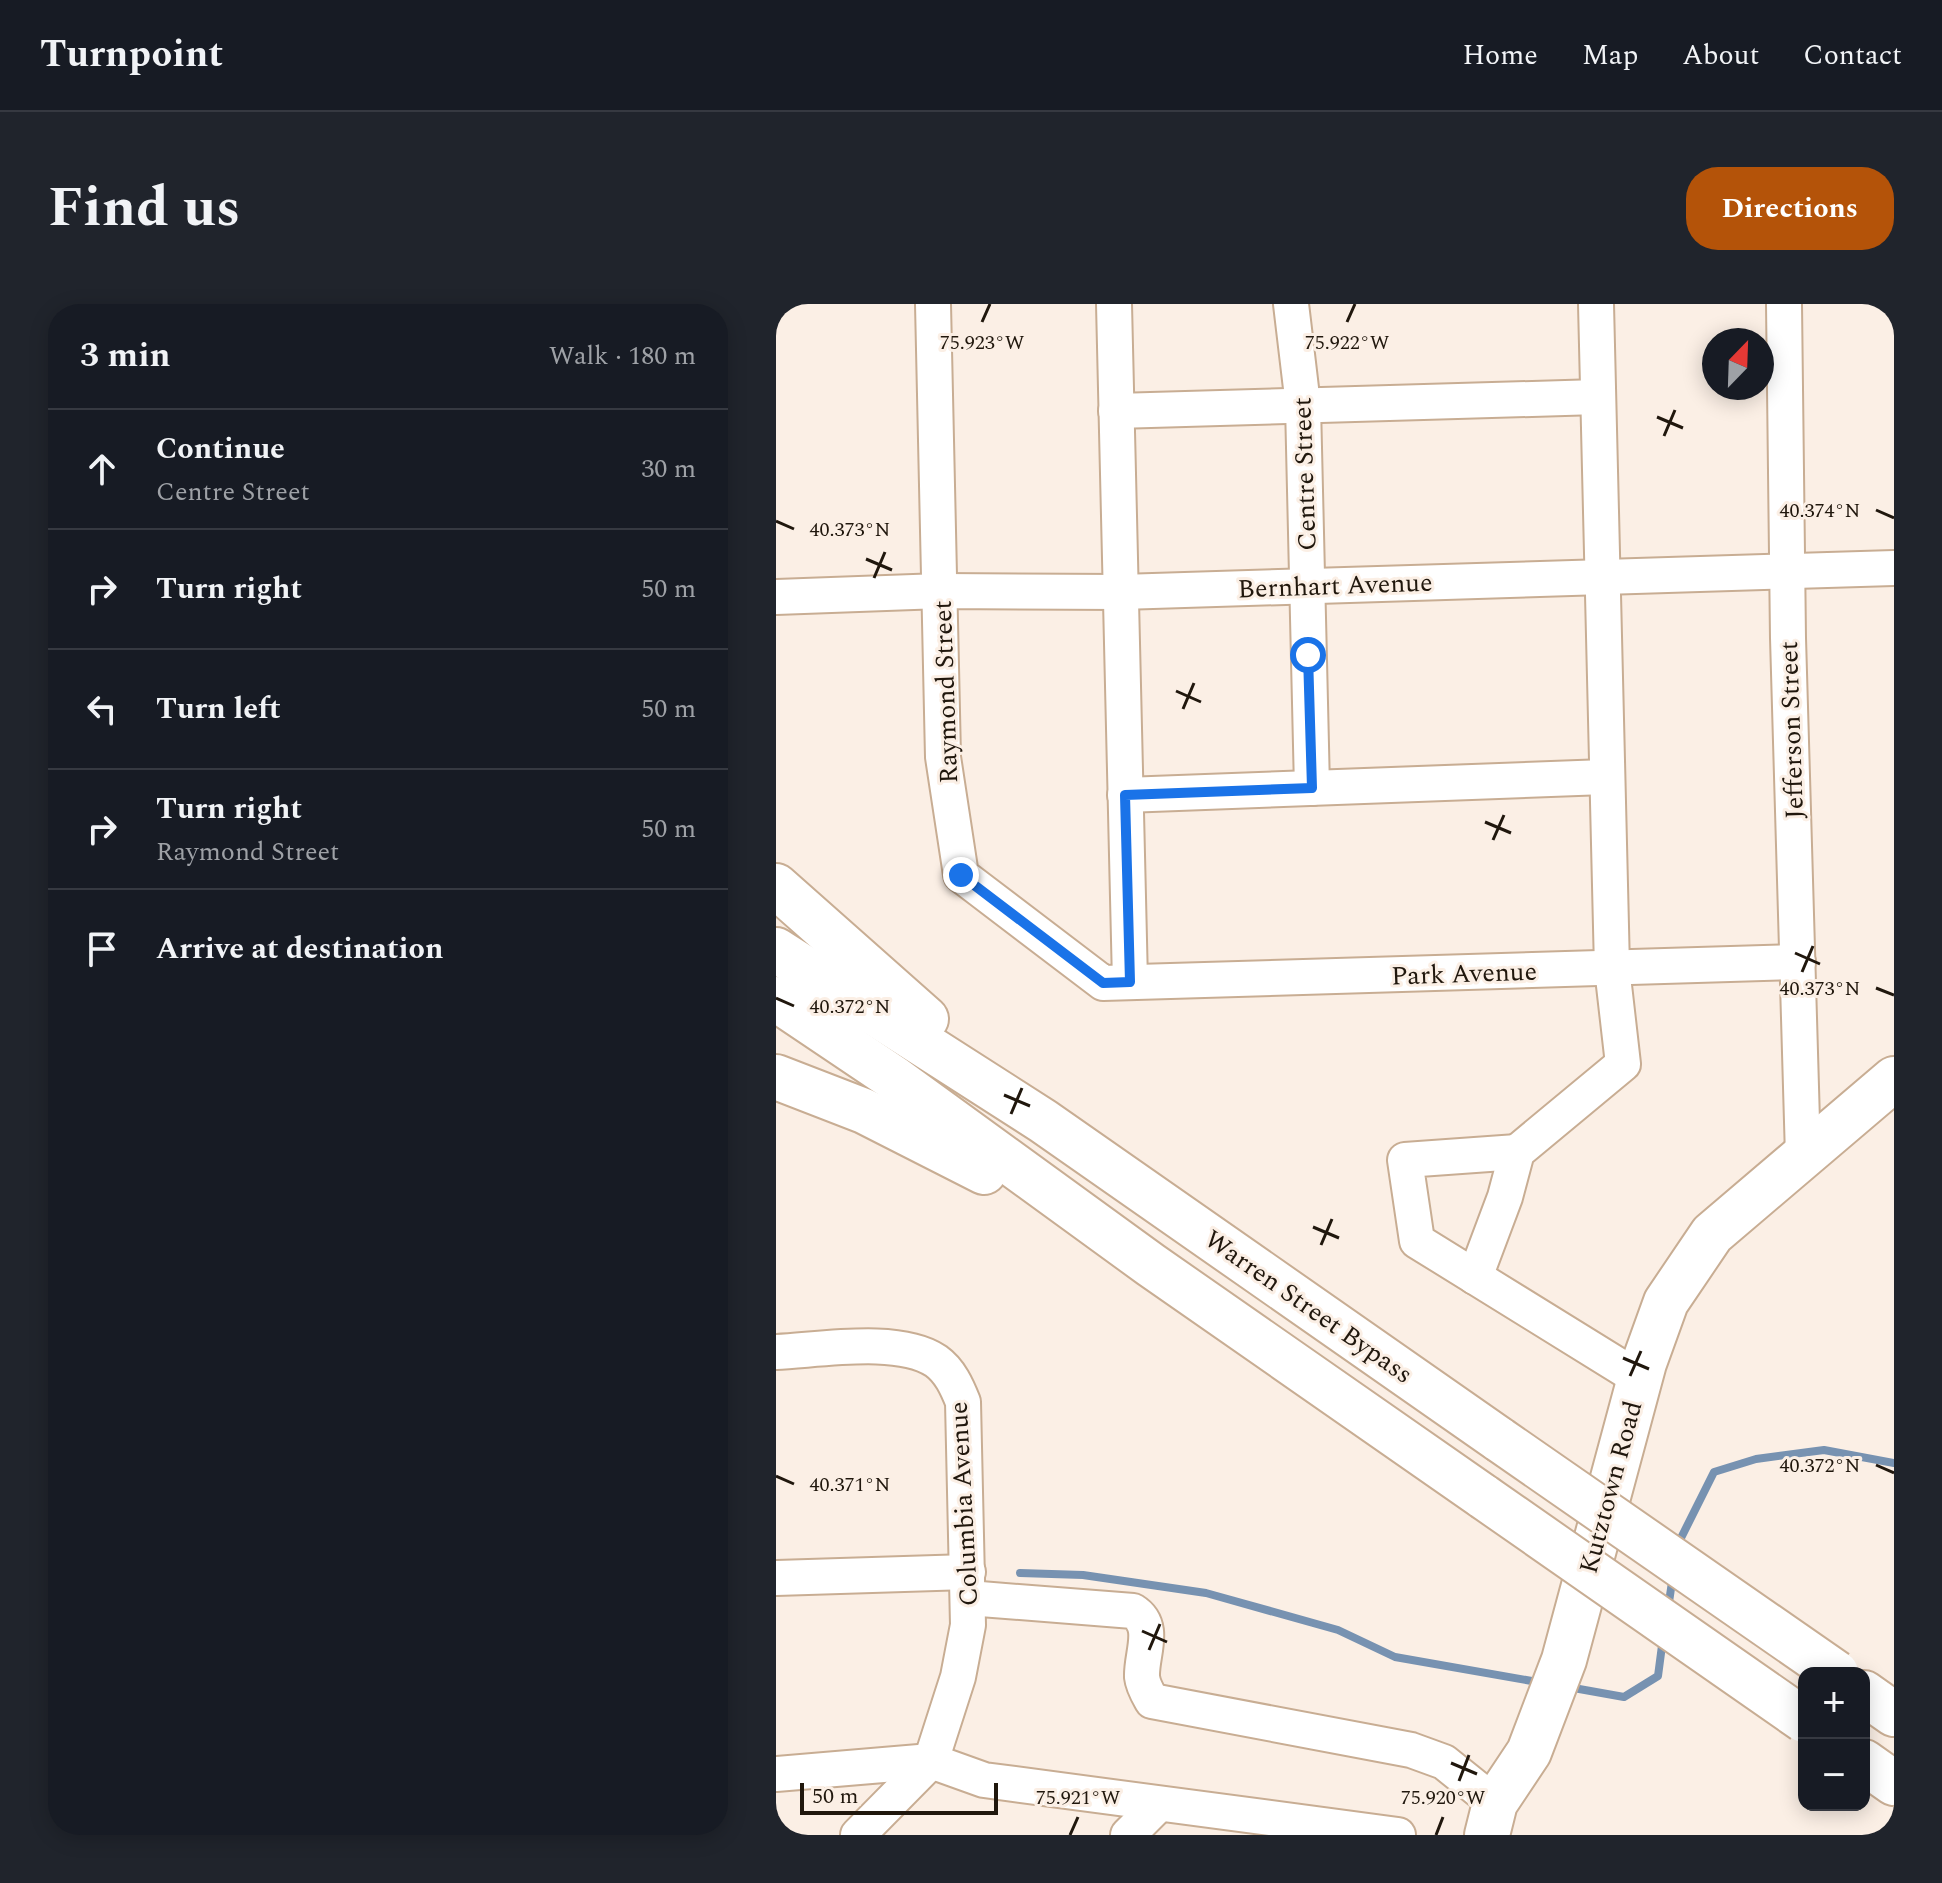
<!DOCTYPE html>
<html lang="en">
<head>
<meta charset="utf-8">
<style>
  body { margin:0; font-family:Spectral,serif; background:#20242c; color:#f1f3f6 }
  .controls { position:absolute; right:24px; bottom:24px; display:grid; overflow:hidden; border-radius:16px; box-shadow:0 4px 20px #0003 }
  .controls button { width:72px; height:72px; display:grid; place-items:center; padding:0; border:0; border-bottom:2px solid #363941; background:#171b24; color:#f1f3f6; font:40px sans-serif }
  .compass { position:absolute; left:926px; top:24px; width:72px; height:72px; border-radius:50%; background:#171b24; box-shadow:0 4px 20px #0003; rotate:23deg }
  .scale { position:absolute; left:24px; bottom:20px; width:198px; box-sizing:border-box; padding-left:8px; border:4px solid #20170d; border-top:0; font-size:22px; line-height:28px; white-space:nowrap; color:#20170d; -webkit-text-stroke:6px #fbefe5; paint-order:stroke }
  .stop { position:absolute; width:24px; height:24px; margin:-18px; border:6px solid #1a73e8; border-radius:50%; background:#fff }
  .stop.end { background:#1a73e8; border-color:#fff; box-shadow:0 2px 8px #0008 }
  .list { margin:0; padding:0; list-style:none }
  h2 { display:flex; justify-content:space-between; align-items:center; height:104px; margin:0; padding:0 32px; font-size:34px }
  h2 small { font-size:26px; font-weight:400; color:#9ea1a6 }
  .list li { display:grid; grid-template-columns:52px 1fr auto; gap:24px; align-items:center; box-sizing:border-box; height:120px; padding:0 32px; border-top:2px solid #363941 }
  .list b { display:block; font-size:30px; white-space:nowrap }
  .list p { margin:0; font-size:26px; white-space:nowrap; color:#9ea1a6 }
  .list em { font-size:26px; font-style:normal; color:#9ea1a6 }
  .icon { flex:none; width:44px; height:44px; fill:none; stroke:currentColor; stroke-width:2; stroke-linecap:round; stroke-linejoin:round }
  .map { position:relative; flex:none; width:1118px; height:1531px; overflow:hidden; border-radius:32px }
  header { display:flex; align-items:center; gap:48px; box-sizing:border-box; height:112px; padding:0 40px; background:#171b24; border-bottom:2px solid #363941 }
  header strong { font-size:38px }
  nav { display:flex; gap:44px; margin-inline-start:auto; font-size:28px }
  .intro { display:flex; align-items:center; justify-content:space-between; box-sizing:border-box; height:192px; padding:0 48px }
  h1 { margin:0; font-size:56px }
  .button { padding:20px 36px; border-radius:32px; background:#b45309; color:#fff; font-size:28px; font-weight:700 }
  main { display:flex; gap:48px; padding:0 48px }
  aside { flex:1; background:#171b24; border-radius:32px; box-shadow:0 4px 20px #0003 }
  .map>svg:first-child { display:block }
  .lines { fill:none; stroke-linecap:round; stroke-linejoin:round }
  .stream { stroke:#7792b1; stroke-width:8 }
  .minor-casing { stroke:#c8ad93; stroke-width:38 }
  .major-casing { stroke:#c8ad93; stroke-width:48 }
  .highway-casing { stroke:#c8ad93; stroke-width:48 }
  .minor { stroke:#fff; stroke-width:34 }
  .major { stroke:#fff; stroke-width:44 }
  .highway { stroke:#fff; stroke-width:44 }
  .highway-bridge-casing { stroke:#c8ad93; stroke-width:48; stroke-linecap:butt }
  .highway-bridge { stroke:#fff; stroke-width:44 }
  .route { stroke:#1a73e8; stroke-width:10 }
  .ticks { fill:none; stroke:#20170d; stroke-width:3 }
  .labels { text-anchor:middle; stroke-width:6; stroke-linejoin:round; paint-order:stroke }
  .street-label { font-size:26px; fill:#20170d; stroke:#fbefe5 }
  .ticks-label { font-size:20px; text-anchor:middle; fill:#20170d; stroke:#fbefe5; stroke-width:6; stroke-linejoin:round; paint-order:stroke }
</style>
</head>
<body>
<header>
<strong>Turnpoint</strong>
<nav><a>Home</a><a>Map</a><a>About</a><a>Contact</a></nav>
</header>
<div class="intro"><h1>Find us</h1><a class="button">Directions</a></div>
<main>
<aside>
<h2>3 min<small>Walk · 180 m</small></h2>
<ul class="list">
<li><svg class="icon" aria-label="ahead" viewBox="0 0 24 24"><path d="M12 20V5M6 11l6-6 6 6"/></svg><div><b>Continue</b><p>Centre Street</p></div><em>30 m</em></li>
<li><svg class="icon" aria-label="right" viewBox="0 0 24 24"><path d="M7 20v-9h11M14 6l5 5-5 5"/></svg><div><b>Turn right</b></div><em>50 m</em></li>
<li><svg class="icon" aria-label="left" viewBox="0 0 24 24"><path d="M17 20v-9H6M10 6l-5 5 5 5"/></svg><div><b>Turn left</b></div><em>50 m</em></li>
<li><svg class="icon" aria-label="right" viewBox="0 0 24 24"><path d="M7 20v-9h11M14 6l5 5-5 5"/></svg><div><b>Turn right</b><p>Raymond Street</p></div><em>50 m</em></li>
<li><svg class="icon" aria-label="arrive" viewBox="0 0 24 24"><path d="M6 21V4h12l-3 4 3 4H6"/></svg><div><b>Arrive at destination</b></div></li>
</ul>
</aside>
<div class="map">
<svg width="1118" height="1531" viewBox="0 0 1118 1531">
  <rect width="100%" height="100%" fill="#fbefe5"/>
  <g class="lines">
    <g class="stream">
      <path d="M901,1242L938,1168L980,1155L1048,1146L1118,1159"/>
      <path d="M244,1269L307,1271L430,1289L562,1326L619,1353L767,1379"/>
      <path d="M892,1305L897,1271"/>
      <path d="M792,1383L848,1393L882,1372L887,1334"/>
    </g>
    <defs>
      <g id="minor">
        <path d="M157,0L167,453L185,571L327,679L1022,658"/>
        <path d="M338,0L354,678"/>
        <path d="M515,0L527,101L536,484"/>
        <path d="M1008,0L1012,334L1027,852"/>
        <path d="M340,107L822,93"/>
        <path d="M0,293L165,287L345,288L1118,264"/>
        <path d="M349,491L829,473"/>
        <path d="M741,848L629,856L641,937L864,1075"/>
        <path d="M699,973L729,893L741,848L847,760L836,664L820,0"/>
        <path d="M0,1048C44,1046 123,1032 160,1057C174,1067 181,1083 187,1098L192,1321L182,1373L155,1457L82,1531"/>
        <path d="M0,1274L192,1268"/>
        <path d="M192,1294L357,1307C381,1322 365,1350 366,1373C367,1382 372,1390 376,1397L635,1446L668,1458L719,1499"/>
        <path d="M0,1470L155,1457L208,1476L622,1531"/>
        <path d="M352,1531L383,1500"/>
      </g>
      <path id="major" d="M711,1531L719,1499L753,1448L788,1356L868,1059L890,998L936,930L1118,775"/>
      <g id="highway">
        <path d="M0,582L150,715"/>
        <path d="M0,646L267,817L724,1136"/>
        <path d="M0,695L119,775L375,961L708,1193"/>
        <path d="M0,773L88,807L208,868"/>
        <path d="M1088,1389L1118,1410"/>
        <path d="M1088,1458L1118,1479"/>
      </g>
    </defs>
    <use href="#minor" class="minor-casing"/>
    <use href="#major" class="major-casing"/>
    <use href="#highway" class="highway-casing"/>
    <use href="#minor" class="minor"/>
    <use href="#major" class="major"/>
    <use href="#highway" class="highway"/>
    <defs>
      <g id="highway-bridge">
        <path d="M724,1136L1060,1369"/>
        <path d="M708,1193L1028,1416"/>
      </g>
    </defs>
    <use href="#highway-bridge" class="highway-bridge-casing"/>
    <use href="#highway-bridge" class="highway-bridge"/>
  </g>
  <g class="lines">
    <path class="route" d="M185,571L327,679L354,678L349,491L536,484L532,351"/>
  </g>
  <path class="ticks" d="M206,18L214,0M571,18L579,0M881,113L907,124M888,132L899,106M1100,206L1118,214M0,217L18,225M90,255L116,266M98,274L109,248M400,387L425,398M407,405L418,379M709,518L735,529M717,536L728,511M1019,649L1044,660M1026,668L1037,642M1100,684L1118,691M0,694L18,702M228,791L254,802M235,810L246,784M537,923L563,934M545,941L556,915M847,1054L873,1065M854,1072L865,1047M1100,1161L1118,1169M0,1172L18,1180M366,1327L391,1338M373,1346L384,1320M675,1459L701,1470M683,1477L693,1451M294,1531L302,1513M660,1531L667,1513"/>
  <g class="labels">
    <g class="street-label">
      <text transform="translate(528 170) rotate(-92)" y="9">Centre Street</text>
      <text transform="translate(559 281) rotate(-2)" y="9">Bernhart Avenue</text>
      <text transform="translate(169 388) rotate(-92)" y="9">Raymond Street</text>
      <text transform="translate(1015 426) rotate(-92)" y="9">Jefferson Street</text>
      <text transform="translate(688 669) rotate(-2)" y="9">Park Avenue</text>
      <text transform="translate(533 1002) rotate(35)" y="9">Warren Street Bypass</text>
      <text transform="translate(834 1183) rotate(-75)" y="9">Kutztown Road</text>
      <text transform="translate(187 1200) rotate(-93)" y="9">Columbia Avenue</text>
    </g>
  </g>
  <g class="ticks-label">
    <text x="206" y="45">75.923°W</text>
    <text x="571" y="45">75.922°W</text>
    <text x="1044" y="213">40.374°N</text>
    <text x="74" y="232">40.373°N</text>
    <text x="1044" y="691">40.373°N</text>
    <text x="74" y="709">40.372°N</text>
    <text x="1044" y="1168">40.372°N</text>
    <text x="74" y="1187">40.371°N</text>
    <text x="302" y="1500">75.921°W</text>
    <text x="667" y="1500">75.920°W</text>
  </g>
</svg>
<div class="controls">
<button>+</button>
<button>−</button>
</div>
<svg class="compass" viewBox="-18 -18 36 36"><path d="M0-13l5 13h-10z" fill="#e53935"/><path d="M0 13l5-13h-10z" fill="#9ea1a6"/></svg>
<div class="scale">50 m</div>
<div class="stop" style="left:532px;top:351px"></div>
<div class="stop end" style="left:185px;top:571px"></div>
</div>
</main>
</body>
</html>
